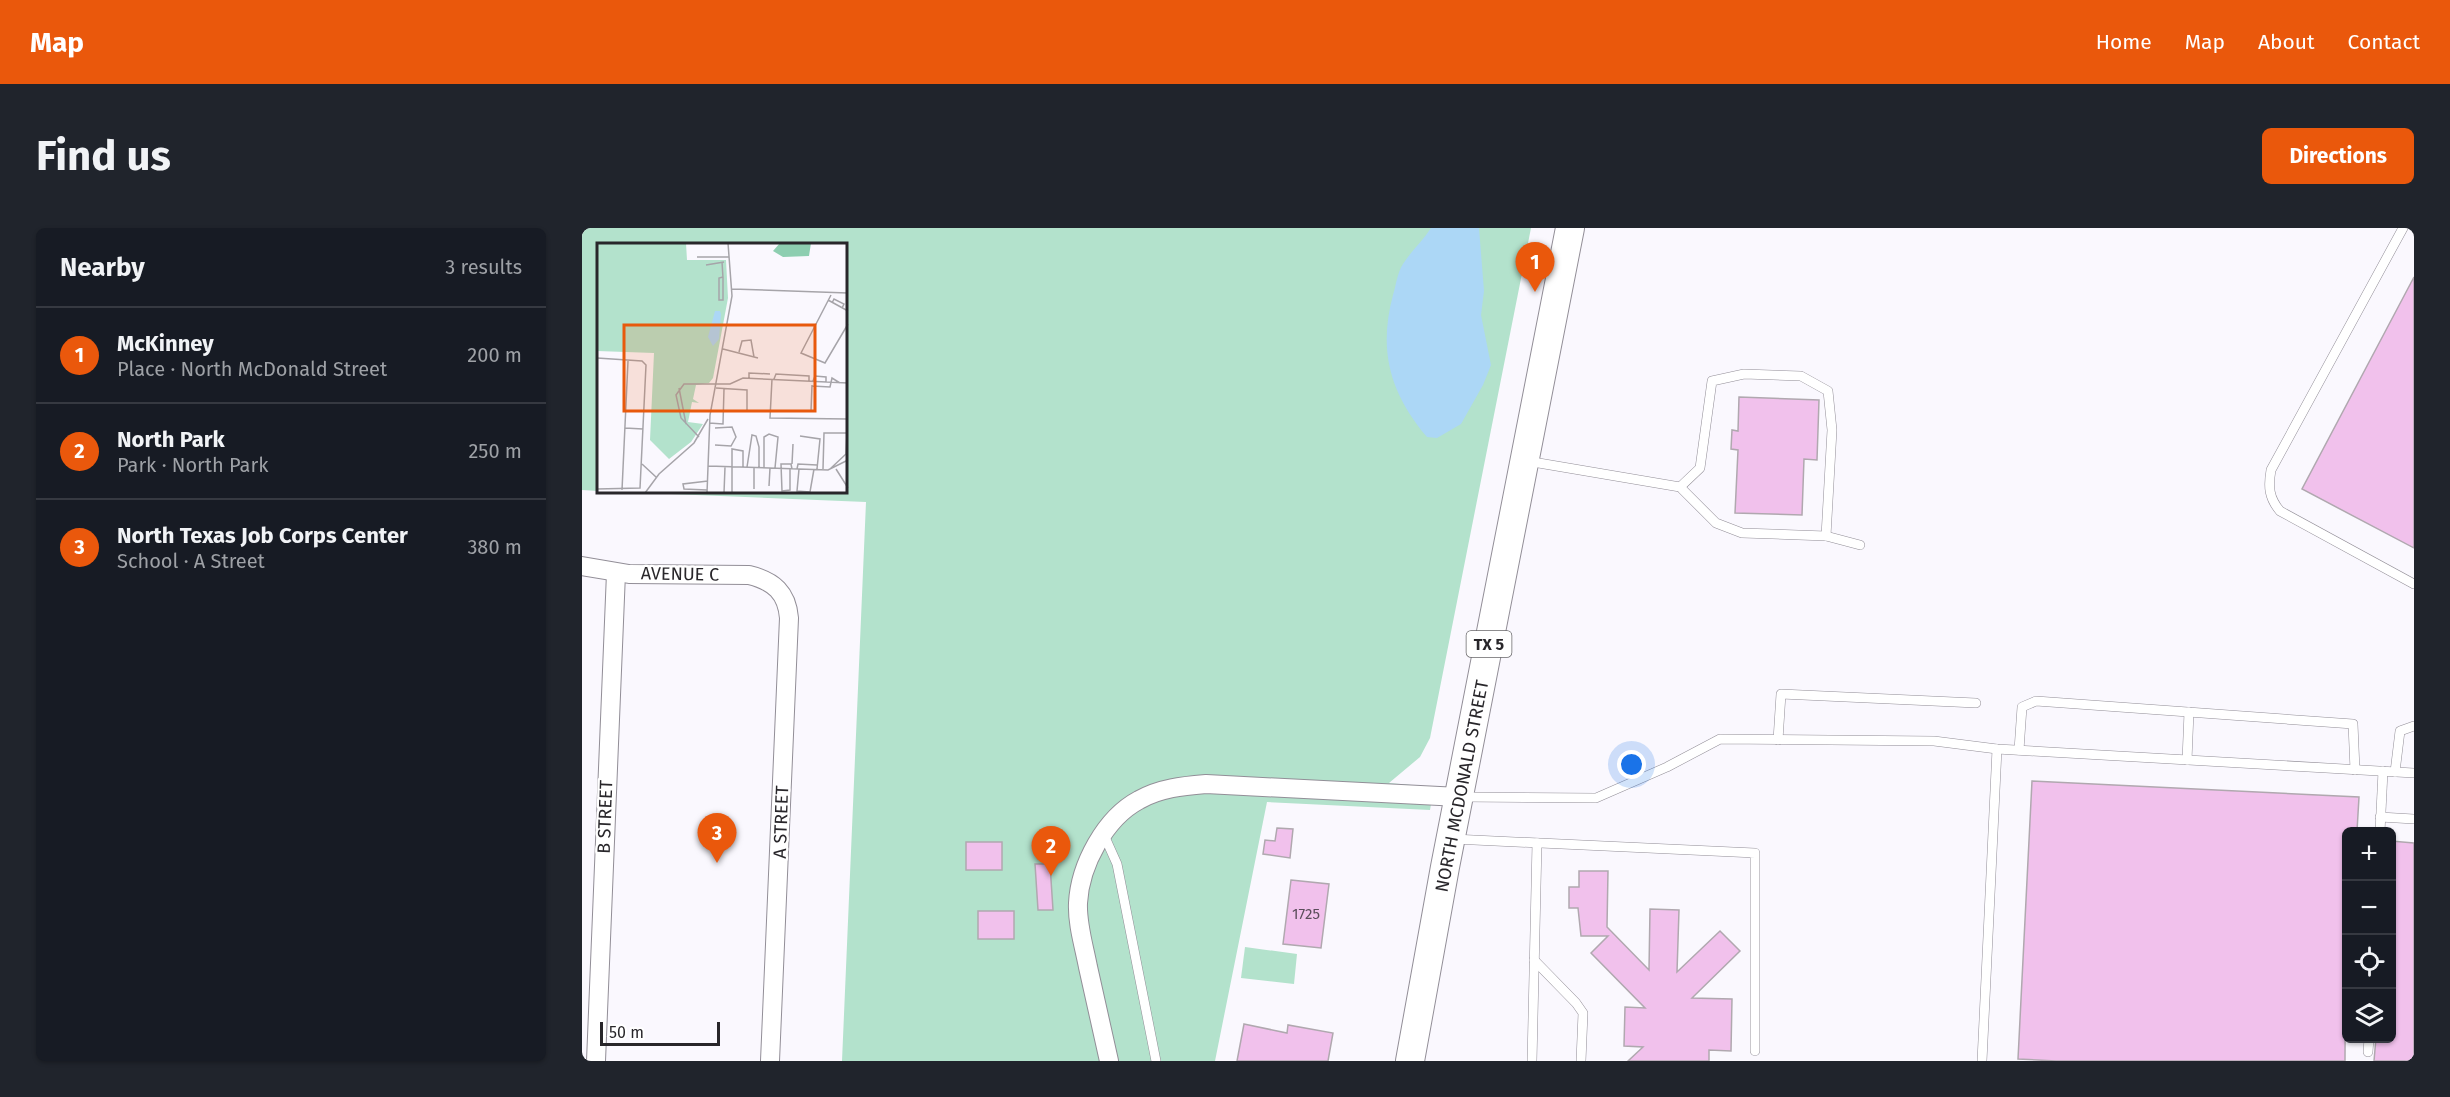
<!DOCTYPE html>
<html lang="en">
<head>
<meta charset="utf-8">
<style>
  body { margin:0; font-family:"Fira Sans",sans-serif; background:#20242c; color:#f1f3f6 }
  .controls { position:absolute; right:18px; bottom:18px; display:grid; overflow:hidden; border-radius:9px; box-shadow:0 2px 4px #0004 }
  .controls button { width:54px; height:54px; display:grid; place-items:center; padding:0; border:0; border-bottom:2px solid #363941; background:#171b24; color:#f1f3f6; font:30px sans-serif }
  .scale { position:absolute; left:18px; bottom:15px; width:120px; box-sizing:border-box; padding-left:6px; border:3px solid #28262a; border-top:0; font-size:16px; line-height:21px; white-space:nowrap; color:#28262a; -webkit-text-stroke:4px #fff; paint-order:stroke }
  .you { position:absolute; left:1050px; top:537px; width:21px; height:21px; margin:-15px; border:4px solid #fff; border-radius:50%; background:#1a73e8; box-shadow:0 0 0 9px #1a73e833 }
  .badge { display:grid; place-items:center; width:39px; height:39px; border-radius:50%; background:#ea580c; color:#fff; font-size:20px; font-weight:700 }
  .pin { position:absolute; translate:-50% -50px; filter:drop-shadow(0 2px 3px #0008) }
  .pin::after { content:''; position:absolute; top:32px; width:21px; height:18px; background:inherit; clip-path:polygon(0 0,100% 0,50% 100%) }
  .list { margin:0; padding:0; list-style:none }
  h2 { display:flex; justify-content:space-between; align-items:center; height:78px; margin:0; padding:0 24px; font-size:26px }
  h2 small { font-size:20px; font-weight:400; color:#9ea1a6 }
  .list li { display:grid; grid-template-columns:39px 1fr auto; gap:18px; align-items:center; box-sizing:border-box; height:96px; padding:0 24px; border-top:2px solid #363941 }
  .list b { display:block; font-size:22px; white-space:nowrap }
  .list p { margin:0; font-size:20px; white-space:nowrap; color:#9ea1a6 }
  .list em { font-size:20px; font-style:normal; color:#9ea1a6 }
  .icon { flex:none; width:33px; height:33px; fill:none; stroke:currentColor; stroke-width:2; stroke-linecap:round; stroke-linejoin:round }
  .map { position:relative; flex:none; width:1832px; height:833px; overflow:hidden; border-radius:9px }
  header { display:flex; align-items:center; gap:36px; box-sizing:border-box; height:84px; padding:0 30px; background:#ea580c; color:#fff }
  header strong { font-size:28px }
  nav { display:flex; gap:33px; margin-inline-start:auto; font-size:21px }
  .intro { display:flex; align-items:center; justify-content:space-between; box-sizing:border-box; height:144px; padding:0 36px }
  h1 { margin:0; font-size:42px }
  .button { padding:15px 27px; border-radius:9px; background:#ea580c; color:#fff; font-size:21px; font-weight:700 }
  main { display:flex; gap:36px; padding:0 36px }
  aside { flex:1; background:#171b24; border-radius:9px; box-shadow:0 2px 4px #0004 }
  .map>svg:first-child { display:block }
  .green { fill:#b3e2cc }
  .water { fill:#acd7f6 }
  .building { fill:#f1c1ec; stroke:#b0a8af; stroke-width:1.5 }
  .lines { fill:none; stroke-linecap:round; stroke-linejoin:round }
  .service-casing { stroke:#928e97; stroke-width:10 }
  .minor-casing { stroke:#928e97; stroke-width:20 }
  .primary-casing { stroke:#928e97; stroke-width:30 }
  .service { stroke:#fff; stroke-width:9 }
  .minor { stroke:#fff; stroke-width:18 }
  .primary { stroke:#fff; stroke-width:28 }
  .labels { text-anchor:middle; stroke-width:4.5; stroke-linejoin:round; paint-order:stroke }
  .number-label { font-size:15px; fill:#5a4d5a }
  .shield { fill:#fff; stroke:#68676a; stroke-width:1.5 }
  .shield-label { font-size:16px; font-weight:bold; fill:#28262a }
  .street-label { font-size:18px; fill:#28262a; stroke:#fff }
  .inset-road { fill:none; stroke:#a6a4a9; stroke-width:1.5 }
  .view { fill:#e8590c; fill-opacity:0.15; stroke:#e8590c; stroke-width:3 }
  .inset-edge { fill:none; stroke:#28262a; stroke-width:3 }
</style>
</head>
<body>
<header>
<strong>Map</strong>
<nav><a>Home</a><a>Map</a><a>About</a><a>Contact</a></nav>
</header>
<div class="intro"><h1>Find us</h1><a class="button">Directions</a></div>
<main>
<aside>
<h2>Nearby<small>3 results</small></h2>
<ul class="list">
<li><span class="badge">1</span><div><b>McKinney</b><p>Place · North McDonald Street</p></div><em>200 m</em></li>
<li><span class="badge">2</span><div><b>North Park</b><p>Park · North Park</p></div><em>250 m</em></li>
<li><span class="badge">3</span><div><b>North Texas Job Corps Center</b><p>School · A Street</p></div><em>380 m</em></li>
</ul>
</aside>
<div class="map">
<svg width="1832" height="833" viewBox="0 0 1832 833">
  <rect width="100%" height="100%" fill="#faf8fe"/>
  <g class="green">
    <path d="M0,0H949L848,510L838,529L807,555L852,559L848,582L685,574L633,833H260L284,274L39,264H264V16H16V263L0,262Z"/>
    <path d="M663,719L715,726L712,756L659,750Z"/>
  </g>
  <path class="water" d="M849,0H897L902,63L899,87L909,137L901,157L879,196L855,210L845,209C808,165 796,123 811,67C814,58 815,45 821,36C829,23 841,13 849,0Z"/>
  <g class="building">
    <path d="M1832,49V320L1720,261Z"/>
    <path d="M1157,169L1237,172L1235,232L1222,231L1220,287L1153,285L1156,222L1149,221L1150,202L1156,203Z"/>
    <path d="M1450,553L1777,569L1775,603H1764L1763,833H1474L1436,831Z"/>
    <path d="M695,600L711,601L708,630L681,626L683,612L693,613Z"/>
    <path d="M1809,613L1832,615V833H1792L1794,810H1809Z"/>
    <rect x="384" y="614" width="36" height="28"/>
    <path d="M453,636H468L471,682H456Z"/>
    <path d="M997,643H1026L1025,699L1067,742L1068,681L1097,682L1095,744L1138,703L1158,723L1110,770L1150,771L1149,823L1127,822V833H1046L1061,819L1042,818L1043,779L1063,780L1009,725L1026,708H999L996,680H987V659H997Z"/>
    <path d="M709,652L747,656L739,720L701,716Z"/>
    <rect x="396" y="683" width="36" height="28"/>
    <path d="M662,796L705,805L706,797L751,805L746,833H655Z"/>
  </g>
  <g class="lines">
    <defs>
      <g id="service">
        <path d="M1821,0L1689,242C1686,259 1687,270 1698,283L1832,356"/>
        <path d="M945,233L1098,259L1134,295L1160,305L1244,308L1278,317"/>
        <path d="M1098,259L1118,240L1130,153L1162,146L1219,148L1246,163L1250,202L1244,308"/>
        <path d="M1196,512L1199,466L1394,475"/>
        <path d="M1437,522L1440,479L1454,473L1771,496L1773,542"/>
        <path d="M1605,532L1607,484"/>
        <path d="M1813,544L1818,503L1832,498"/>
        <path d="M880,569L1014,570L1085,539L1138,511L1352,513L1415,521L1832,545"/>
        <path d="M1798,589L1832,591"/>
        <path d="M1798,604L1801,543"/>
        <path d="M522,607L535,636L574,833"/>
        <path d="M871,611L1173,625V823"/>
        <path d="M952,732L994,775L1001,785L999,833"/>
        <path d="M1786,824L1787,810"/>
        <path d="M950,833L955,615"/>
        <path d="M1400,833L1415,521"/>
      </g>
      <g id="minor">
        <path d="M0,338L47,346L167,347C192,353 205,365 207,390L188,833"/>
        <path d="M14,833L34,345"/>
        <path d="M527,833C520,802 513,770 506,739C502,718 495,696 496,675C498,637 523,590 557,572C578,560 601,558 624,556L877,569"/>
      </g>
      <path id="primary" d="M828,833L863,639L988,0"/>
    </defs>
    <use href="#service" class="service-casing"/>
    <use href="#minor" class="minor-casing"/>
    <use href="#primary" class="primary-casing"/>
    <use href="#service" class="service"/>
    <use href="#minor" class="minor"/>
    <use href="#primary" class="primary"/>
  </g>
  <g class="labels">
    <g class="number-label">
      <text x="724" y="691">1725</text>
    </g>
    <rect class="shield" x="884.5" y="403" width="45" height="26" rx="4.5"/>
    <g class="shield-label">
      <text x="907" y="422">TX 5</text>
    </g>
    <g class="street-label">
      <text transform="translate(98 346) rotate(1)" y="6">AVENUE C</text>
      <text transform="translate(880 558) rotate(-79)" y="6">NORTH MCDONALD STREET</text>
      <text transform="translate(23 589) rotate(-88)" y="6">B STREET</text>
      <text transform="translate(199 594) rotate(-88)" y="6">A STREET</text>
    </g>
  </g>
  <g transform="translate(15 15)">
    <rect width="250" height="250" fill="#faf8fe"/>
    <path d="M0,0H89L90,17H129L131,55L116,135L112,140L99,142L96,156L102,160L95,159L91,179L106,181L94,199L72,216L53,197L57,110L0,108Z" fill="#b3e2cc"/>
    <path d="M183,0H214L212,13L186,14L176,8Z" fill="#8dceb0"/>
    <path d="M118,68H123L124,71L122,96L116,103L111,94Z" fill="#acd7f6"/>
    <path class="inset-road" d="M100,14H132M125,19L126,35V57H122V35L126,34M109,22L127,19M135,46L251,50M234,52L204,110L228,120L251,81M231,57L251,68M235,60L237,56L247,61L245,65M126,106L161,115M142,109L145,98L154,97L157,114M0,115L45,118L49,122L43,245L0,246M152,135V130L173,131M175,136L173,175L251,176M177,136L179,131L212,133V138M216,138L218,133L229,134V139M215,143L233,144L235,135L243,140M82,145L89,181M119,145L150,147V167M214,168L215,142M112,180L126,181L127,146M28,185L46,186M203,193L223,196L220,226M102,194L84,175L79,152L87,141H133L146,135L251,140M118,202L134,203L139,194L135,184L118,185M45,221L59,234M195,221L196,201M111,223L231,227L251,217M150,224L155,192L159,193L162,204V225M167,225V194L172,191L181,194L178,225M193,226V247L185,248L184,221H194L195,226M200,226L201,221L220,222M202,226L200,248L213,249L217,226M226,226L227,190H251M233,226L249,211L250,190M239,226L251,245M172,243L173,225M157,246V225M25,247L31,118M110,247L87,246L86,241L111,238M48,250L62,231L97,200L111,176M110,250L113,172L135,53L131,0M127,250L128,224M135,250V206L146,208V224"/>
    <path class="view" d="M27,82H218V168H27Z"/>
    <rect width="250" height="250" class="inset-edge"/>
  </g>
</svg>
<div class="controls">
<button>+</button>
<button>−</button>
<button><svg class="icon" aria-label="locate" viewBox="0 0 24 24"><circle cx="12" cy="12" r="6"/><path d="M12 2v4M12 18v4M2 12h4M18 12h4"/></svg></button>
<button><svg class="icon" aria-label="layers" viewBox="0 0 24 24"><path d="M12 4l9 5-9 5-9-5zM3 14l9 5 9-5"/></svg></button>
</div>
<div class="scale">50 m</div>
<div class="you"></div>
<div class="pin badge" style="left:953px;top:64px">1</div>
<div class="pin badge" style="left:469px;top:648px">2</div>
<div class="pin badge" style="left:135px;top:635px">3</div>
</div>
</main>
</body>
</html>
